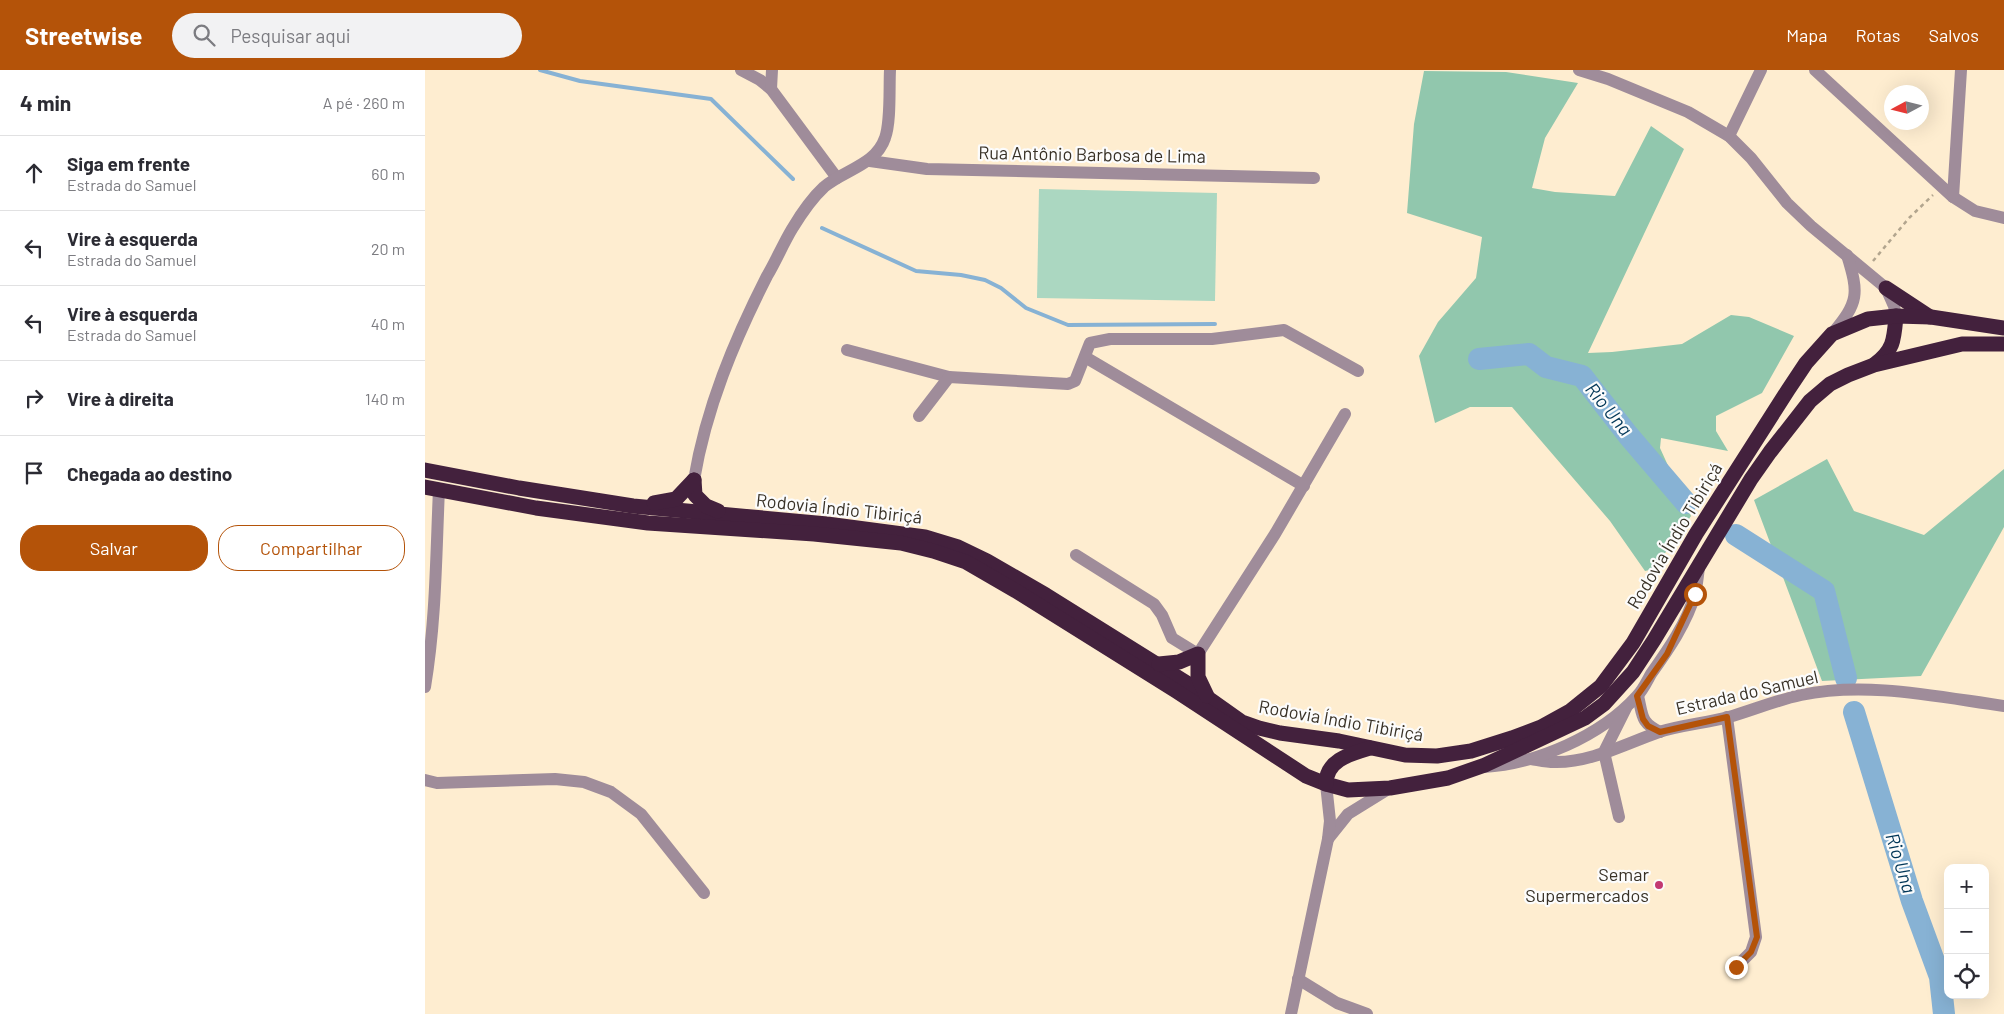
<!DOCTYPE html>
<html lang="pt">
<head>
<meta charset="utf-8">
<style>
  body { margin:0; font-family:Barlow,sans-serif; background:#f2f2f3; color:#2b2b33 }
  .controls { position:absolute; right:15px; bottom:15px; display:grid; overflow:hidden; border-radius:10px; box-shadow:0 5px 20px #0002 }
  .controls button { width:45px; height:45px; display:grid; place-items:center; padding:0; border:0; border-bottom:1px solid #e1e1e2; background:#fff; color:#2b2b33; font:25px sans-serif }
  .compass { position:absolute; left:1459px; top:15px; width:45px; height:45px; border-radius:50%; background:#fff; box-shadow:0 5px 20px #0002; rotate:263deg }
  .stop { position:absolute; width:15px; height:15px; margin:-11px; border:4px solid #b45309; border-radius:50%; background:#fff }
  .stop.end { background:#b45309; border-color:#fff; box-shadow:0 1px 5px #0008 }
  .list { margin:0; padding:0; list-style:none }
  h2 { display:flex; justify-content:space-between; align-items:center; height:65px; margin:0; padding:0 20px; font-size:21px }
  h2 small { font-size:16px; font-weight:400; color:#7c7c81 }
  .list li { display:grid; grid-template-columns:32px 1fr auto; gap:15px; align-items:center; box-sizing:border-box; height:75px; padding:0 20px; border-top:1px solid #e1e1e2 }
  .list b { display:block; font-size:19px; white-space:nowrap }
  .list p { margin:0; font-size:16px; white-space:nowrap; color:#7c7c81 }
  .list em { font-size:16px; font-style:normal; color:#7c7c81 }
  .actions { display:flex; gap:10px; padding:15px 20px }
  .actions a { flex:1; padding:11px 0; border:1px solid #b45309; border-radius:20px; text-align:center; font-size:18px; color:#b45309 }
  .actions .main { background:#b45309; color:#fff }
  .icon { flex:none; width:28px; height:28px; fill:none; stroke:currentColor; stroke-width:2; stroke-linecap:round; stroke-linejoin:round }
  .map { position:relative; flex:none; width:1579px; height:944px; overflow:hidden }
  header { display:flex; align-items:center; gap:30px; box-sizing:border-box; height:70px; padding:0 25px; background:#b45309; color:#fff }
  header strong { font-size:24px }
  nav { display:flex; gap:28px; margin-inline-start:auto; font-size:18px }
  .search { width:350px; height:45px; background:#f2f2f3; display:flex; align-items:center; gap:12px; box-sizing:border-box; padding:0 18px; border-radius:28px; color:#7c7c81; font-size:19px }
  main { display:flex }
  aside { flex:1; background:#fff }
  .map>svg:first-child { display:block }
  .green { fill:#abd7c1 }
  .forest { fill:#91c7ad }
  .lines { fill:none; stroke-linecap:round; stroke-linejoin:round }
  .stream { stroke:#87b2d4; stroke-width:4 }
  .river { stroke:#87b2d4; stroke-width:22 }
  .path { stroke:#b2a58e; stroke-width:2.5; stroke-dasharray:4 4; stroke-linecap:butt }
  .minor { stroke:#9f8c9a; stroke-width:12 }
  .highway { stroke:#43213d; stroke-width:15 }
  .route { stroke:#b45309; stroke-width:6 }
  .poi-dot { fill:#c33971; stroke:#fcfcfc; stroke-width:2 }
  .labels { text-anchor:middle; stroke-width:4.5; stroke-linejoin:round; paint-order:stroke }
  .street-label { font-size:18px; fill:#383126; stroke:#fcfcfc }
  .poi-label { font-size:18px; fill:#383126; stroke:#fcfcfc; text-anchor:end }
  .water-label { font-size:19px; font-style:italic; fill:#003657; stroke:#fcfcfc }
</style>
</head>
<body>
<header>
<strong>Streetwise</strong>
<div class="search"><svg class="icon" aria-label="search" viewBox="0 0 24 24"><circle cx="10" cy="10" r="6"/><path d="M15 15l6 6"/></svg>Pesquisar aqui</div>
<nav><a>Mapa</a><a>Rotas</a><a>Salvos</a></nav>
</header>
<main>
<aside>
<h2>4 min<small>A pé · 260 m</small></h2>
<ul class="list">
<li><svg class="icon" aria-label="ahead" viewBox="0 0 24 24"><path d="M12 20V5M6 11l6-6 6 6"/></svg><div><b>Siga em frente</b><p>Estrada do Samuel</p></div><em>60 m</em></li>
<li><svg class="icon" aria-label="left" viewBox="0 0 24 24"><path d="M17 20v-9H6M10 6l-5 5 5 5"/></svg><div><b>Vire à esquerda</b><p>Estrada do Samuel</p></div><em>20 m</em></li>
<li><svg class="icon" aria-label="left" viewBox="0 0 24 24"><path d="M17 20v-9H6M10 6l-5 5 5 5"/></svg><div><b>Vire à esquerda</b><p>Estrada do Samuel</p></div><em>40 m</em></li>
<li><svg class="icon" aria-label="right" viewBox="0 0 24 24"><path d="M7 20v-9h11M14 6l5 5-5 5"/></svg><div><b>Vire à direita</b></div><em>140 m</em></li>
<li><svg class="icon" aria-label="arrive" viewBox="0 0 24 24"><path d="M6 21V4h12l-3 4 3 4H6"/></svg><div><b>Chegada ao destino</b></div></li>
</ul>
<div class="actions"><a class="main">Salvar</a><a>Compartilhar</a></div>
</aside>
<div class="map">
<svg width="1579" height="944" viewBox="0 0 1579 944">
  <rect width="100%" height="100%" fill="#feedd0"/>
  <path class="green" d="M614,119L792,123L790,231L612,228Z"/>
  <g class="forest">
    <path d="M999,1L1081,2L1153,13L1120,68L1107,118L1130,122L1190,126L1226,56L1259,79L1163,283L1187,282L1257,274L1306,245L1324,247L1369,266L1337,323L1291,346V361L1303,381L1236,368L1235,378L1266,446L1229,499L1220,501L1185,451L1087,337H1045L1010,353L994,286L1013,252L1051,208L1057,167L982,143L989,54Z"/>
    <path d="M1402,389L1429,441L1499,465L1579,399V457L1496,606L1397,611L1329,430Z"/>
  </g>
  <g class="lines">
    <g class="stream">
      <path d="M115,0L155,11L286,29L368,109"/>
      <path d="M397,158L491,201L536,205L560,210L576,218L601,238L643,255L790,254"/>
    </g>
    <g class="river">
      <path d="M1054,289L1104,284L1121,297L1157,306L1203,365L1261,433"/>
      <path d="M1311,465L1399,521L1421,608"/>
      <path d="M1429,642L1487,831L1515,907L1519,944"/>
    </g>
    <path class="path" d="M1448,191L1484,148L1508,125"/>
    <g class="minor">
      <path d="M316,0L335,10L346,19L412,108"/>
      <path d="M1154,0L1183,9L1263,42L1304,66L1326,88L1362,133L1386,156L1461,218L1469,236L1471,246"/>
      <path d="M1390,0L1528,127L1550,141L1579,148"/>
      <path d="M346,19L347,0"/>
      <path d="M1304,66L1336,0"/>
      <path d="M445,91L502,99L889,108"/>
      <path d="M1528,127L1536,0"/>
      <path d="M1407,264C1434,232 1434,224 1422,185"/>
      <path d="M422,280L524,307"/>
      <path d="M660,287L879,416"/>
      <path d="M494,346L524,307L643,314L650,311L665,273L685,269H787L859,260L933,301"/>
      <path d="M269,410C281,338 309,271 342,206C351,191 358,174 367,159C376,144 386,129 399,117C419,100 451,95 460,68C466,52 464,19 465,0"/>
      <path d="M651,485L729,534L737,545L747,568L773,584L850,464L920,344"/>
      <path d="M0,617C11,551 11,485 14,419"/>
      <path d="M1213,626C1218,646 1215,652 1235,662"/>
      <path d="M1302,647L1331,867L1326,882L1311,897"/>
      <path d="M1106,689C1113,690 1121,692 1129,692C1165,693 1200,674 1234,662C1256,655 1281,653 1304,647C1328,640 1352,630 1376,625C1442,611 1513,627 1579,636"/>
      <path d="M1059,697C1111,694 1176,666 1212,626C1218,620 1222,611 1226,604C1243,580 1262,553 1270,524C1272,515 1273,506 1274,497"/>
      <path d="M0,710L12,713L130,709L159,712L186,722L216,744L279,823"/>
      <path d="M1194,747L1179,682L1201,638"/>
      <path d="M903,769L923,744L965,718"/>
      <path d="M873,909L912,933L942,944"/>
      <path d="M866,944L903,769L905,751L901,714"/>
    </g>
    <g class="highway">
      <path d="M1461,218L1505,247"/>
      <path d="M1450,294C1469,280 1469,269 1471,246"/>
      <path d="M0,400L94,418L208,436L402,454L500,467L533,477L562,491L621,525L762,613L817,652L834,658L855,663L914,671L980,685L1012,686L1046,681L1087,668L1116,657L1145,641L1176,616L1208,573L1271,464L1363,320L1381,293L1407,264L1443,249L1471,246L1506,247L1579,258"/>
      <path d="M269,410L270,425L281,436L293,441"/>
      <path d="M0,417L111,438L223,453L389,464L476,473L508,481L541,492L591,521L751,621L881,706L901,714L923,720L965,718L1023,708L1060,695L1160,648L1179,634L1208,602L1229,570L1326,409L1345,382L1385,331L1405,314L1423,305L1449,295L1537,274H1579"/>
      <path d="M229,433L251,429L269,410"/>
      <path d="M734,594L754,592L773,584V607L782,626"/>
      <path d="M901,714C901,690 925,684 945,678"/>
    </g>
  </g>
  <g class="lines">
    <path class="route" d="M1270,524L1242,584L1212,626L1218,649L1223,656L1235,662L1302,647L1332,867L1326,882L1311,897"/>
  </g>
  <circle class="poi-dot" cx="1234" cy="815" r="5"/>
  <g class="labels">
    <g class="street-label">
      <text transform="translate(667 85) rotate(1)" y="6">Rua Antônio Barbosa de Lima</text>
      <text transform="translate(414 439) rotate(6)" y="6">Rodovia Índio Tibiriçá</text>
      <text transform="translate(1250 466) rotate(-59)" y="6">Rodovia Índio Tibiriçá</text>
      <text transform="translate(1322 623) rotate(-13)" y="6">Estrada do Samuel</text>
      <text transform="translate(916 651) rotate(10)" y="6">Rodovia Índio Tibiriçá</text>
    </g>
    <g class="poi-label">
      <text x="1224" y="811">Semar<tspan x="1224" dy="21">Supermercados</tspan></text>
    </g>
    <g class="water-label">
      <text transform="translate(1184 339) rotate(51)" y="7">Rio Una</text>
      <text transform="translate(1476 793) rotate(73)" y="7">Rio Una</text>
    </g>
  </g>
</svg>
<div class="controls">
<button>+</button>
<button>−</button>
<button><svg class="icon" aria-label="locate" viewBox="0 0 24 24"><circle cx="12" cy="12" r="6"/><path d="M12 2v4M12 18v4M2 12h4M18 12h4"/></svg></button>
</div>
<svg class="compass" viewBox="-18 -18 36 36"><path d="M0-13l5 13h-10z" fill="#e53935"/><path d="M0 13l5-13h-10z" fill="#7c7c81"/></svg>
<div class="stop" style="left:1270px;top:524px"></div>
<div class="stop end" style="left:1311px;top:897px"></div>
</div>
</main>
</body>
</html>
